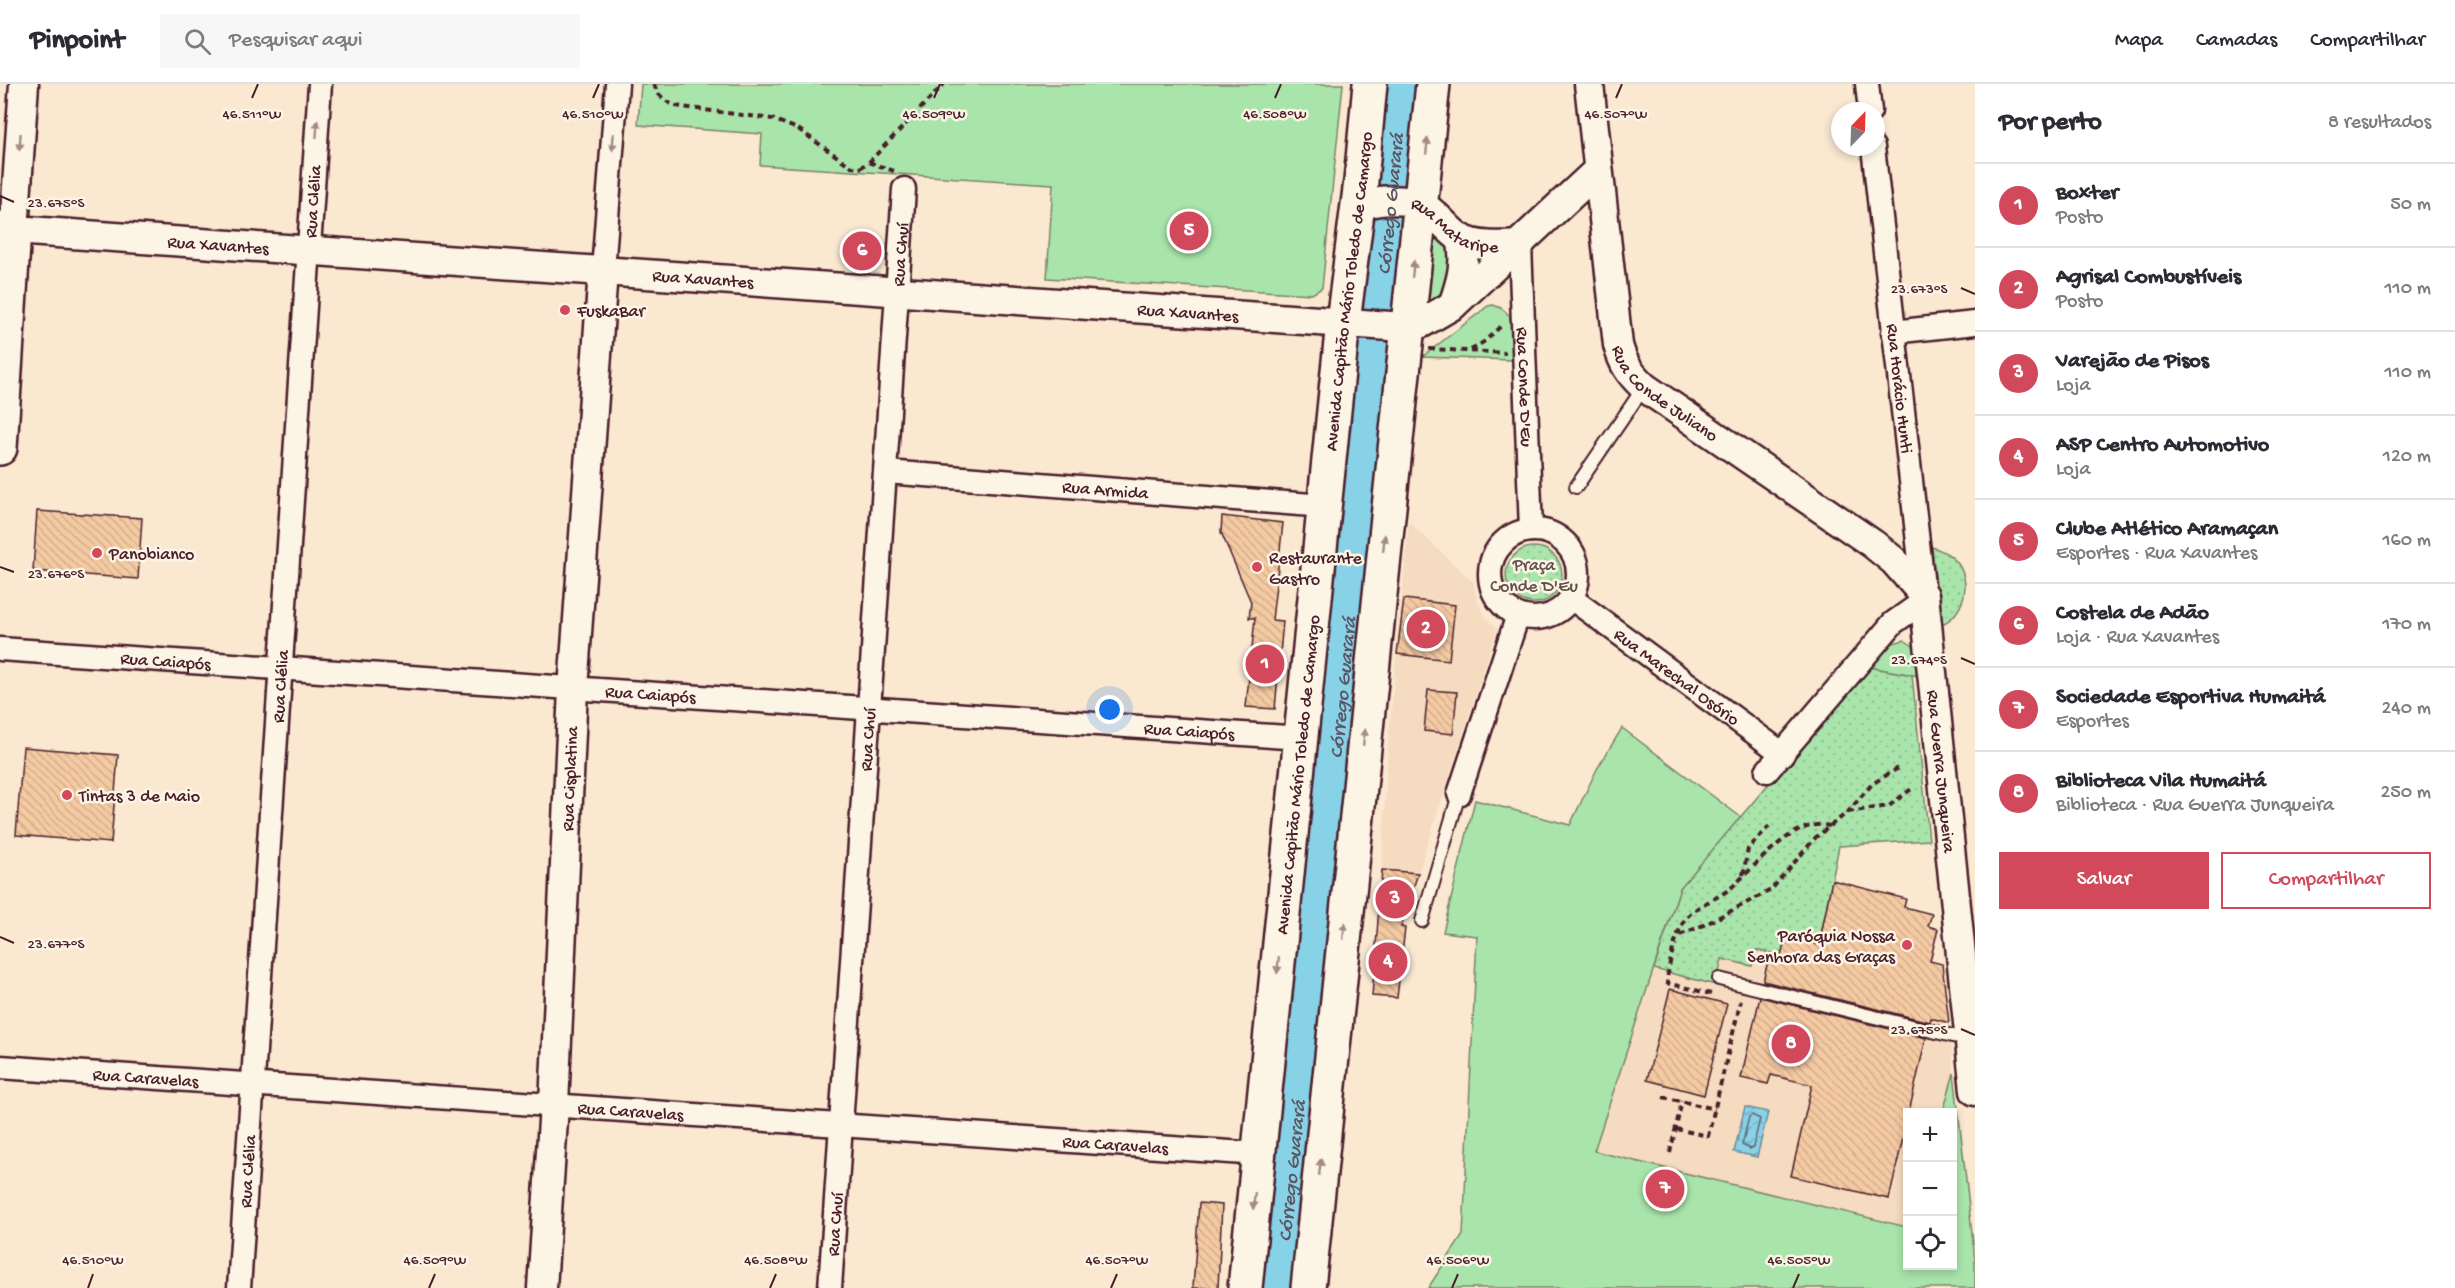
<!DOCTYPE html>
<html lang="pt">
<head>
<meta charset="utf-8">
<style>
  body { margin:0; font-family:"Gochi Hand",sans-serif; background:#f7f7f7; color:#2b2b33 }
  .controls { position:absolute; right:18px; bottom:18px; display:grid; overflow:hidden; border-radius:0px; box-shadow:0 3px 9px #0003 }
  .controls button { width:54px; height:54px; display:grid; place-items:center; padding:0; border:0; border-bottom:2px solid #e1e1e2; background:#fff; color:#2b2b33; font:30px sans-serif }
  .compass { position:absolute; left:1831px; top:18px; width:54px; height:54px; border-radius:50%; background:#fff; box-shadow:0 3px 9px #0003; rotate:23deg }
  .you { position:absolute; left:1110px; top:626px; width:21px; height:21px; margin:-15px; border:4px solid #fff; border-radius:50%; background:#1a73e8; box-shadow:0 0 0 9px #1a73e833 }
  .badge { display:grid; place-items:center; width:39px; height:39px; border-radius:50%; background:#d1495b; color:#fff; font-size:20px; font-weight:700 }
  .pin { position:absolute; translate:-50% -50%; border:3px solid #fff; box-shadow:0 2px 6px #0006 }
  .list { margin:0; padding:0; list-style:none }
  h2 { display:flex; justify-content:space-between; align-items:center; height:78px; margin:0; padding:0 24px; font-size:26px }
  h2 small { font-size:20px; font-weight:400; color:#7c7c81 }
  .list li { display:grid; grid-template-columns:39px 1fr auto; gap:18px; align-items:center; box-sizing:border-box; height:84px; padding:0 24px; border-top:2px solid #e1e1e2 }
  .list b { display:block; font-size:22px; white-space:nowrap }
  .list p { margin:0; font-size:20px; white-space:nowrap; color:#7c7c81 }
  .list em { font-size:20px; font-style:normal; color:#7c7c81 }
  .actions { display:flex; gap:12px; padding:18px 24px }
  .actions a { flex:1; padding:14px 0; border:2px solid #d1495b; border-radius:0px; text-align:center; font-size:21px; color:#d1495b }
  .actions .main { background:#d1495b; color:#fff }
  .icon { flex:none; width:33px; height:33px; fill:none; stroke:currentColor; stroke-width:2; stroke-linecap:round; stroke-linejoin:round }
  .map { position:relative; flex:none; width:1975px; height:1204px; overflow:hidden }
  header { display:flex; align-items:center; gap:36px; box-sizing:border-box; height:84px; padding:0 30px; background:#fff; border-bottom:2px solid #e1e1e2 }
  header strong { font-size:28px }
  nav { display:flex; gap:33px; margin-inline-start:auto; font-size:21px }
  .search { width:420px; height:54px; background:#f7f7f7; display:flex; align-items:center; gap:15px; box-sizing:border-box; padding:0 21px; border-radius:0px; color:#7c7c81; font-size:22px }
  main { display:flex }
  aside { flex:1; background:#fff }
  .map>svg:first-child { display:block }
  .built { fill:#f5dbc0 }
  .grass { fill:#a9e5ab; stroke:#7a826b; stroke-width:1.5 }
  .park { fill:url(#park-dots); stroke:#7a826b; stroke-width:1.5 }
  .water { fill:url(#water-waves); stroke:#6f8a9c; stroke-width:1.5 }
  .lines { fill:none; stroke-linecap:round; stroke-linejoin:round }
  .shore { stroke:#626776; stroke-width:1.5 }
  .river { stroke:#87d2e7; stroke-width:38 }
  .building { fill:url(#building-back-hatch); stroke:#4a1f2b; stroke-width:1.5 }
  .service-casing { stroke:#4a1f2b; stroke-width:16 }
  .minor-casing { stroke:#4a1f2b; stroke-width:27 }
  .tertiary-casing { stroke:#4a1f2b; stroke-width:33 }
  .primary-casing { stroke:#4a1f2b; stroke-width:38 }
  .path { stroke:#4a1f2b; stroke-width:4; stroke-dasharray:6 4.5; stroke-linecap:butt }
  .service { stroke:#fcf5e5; stroke-width:12 }
  .minor { stroke:#fcf5e5; stroke-width:22 }
  .tertiary { stroke:#fcf5e5; stroke-width:28 }
  .primary { stroke:#fcf5e5; stroke-width:33 }
  .oneway { fill:#a38a88 }
  .ticks { fill:none; stroke:#4a1f2b; stroke-width:2 }
  .poi-dot { fill:#d1495b; stroke:#fcf5e5; stroke-width:2 }
  .labels { text-anchor:middle; stroke-width:5; stroke-linejoin:round; paint-order:stroke }
  .street-label { font-size:18px; fill:#4a1f2b; stroke:#fcf5e5 }
  .poi-label { font-size:18px; fill:#4a1f2b; stroke:#fcf5e5; text-anchor:start }
  .park-label { font-size:18px; fill:#62504b; stroke:#fcf5e5 }
  .water-label { font-size:20px; font-style:italic; fill:#5c5563; stroke:#fcf5e5 }
  .ticks-label { font-size:15px; text-anchor:middle; fill:#4a1f2b; stroke:#fcf5e5; stroke-width:5; stroke-linejoin:round; paint-order:stroke }
</style>
</head>
<body>
<header>
<strong>Pinpoint</strong>
<div class="search"><svg class="icon" aria-label="search" viewBox="0 0 24 24"><circle cx="10" cy="10" r="6"/><path d="M15 15l6 6"/></svg>Pesquisar aqui</div>
<nav><a>Mapa</a><a>Camadas</a><a>Compartilhar</a></nav>
</header>
<main>
<div class="map">
<svg width="1975" height="1204" viewBox="0 0 1975 1204">
  <defs>
    <pattern id="park-dots" width="8" height="8" patternUnits="userSpaceOnUse" patternTransform="scale(1.5)"><rect width="8" height="8" fill="#a9e5ab"/><path d="M2 2h.1M6 6h.1" fill="none" stroke="#93c493" stroke-width="1.8" stroke-linecap="round"/></pattern>
    <pattern id="water-waves" width="16" height="10" patternUnits="userSpaceOnUse" patternTransform="scale(1.5)"><rect width="16" height="10" fill="#87d2e7"/><path d="M0 5q4-4 8 0t8 0" fill="none" stroke="#76b4c6"/></pattern>
    <pattern id="building-back-hatch" width="6" height="6" patternUnits="userSpaceOnUse" patternTransform="scale(1.5)"><rect width="6" height="6" fill="#f4caa3"/><path d="M-1 5l2 2M0 0l6 6M5-1l2 2" fill="none" stroke="#d3ad8c"/></pattern>
  </defs>
  <rect width="100%" height="100%" fill="#fae8d1"/>
  <filter id="ink" filterUnits="userSpaceOnUse"><feTurbulence type="fractalNoise" baseFrequency=".0167" numOctaves="2"/><feDisplacementMap in="SourceGraphic" scale="12" xChannelSelector="R" yChannelSelector="G"/><feConvolveMatrix kernelMatrix="1 2 1 2 8 2 1 2 1" color-interpolation-filters="sRGB"/></filter>
  <g filter="url(#ink)">
    <g class="built">
      <path d="M1409,438L1473,498L1477,516L1485,532L1497,544L1418,789L1382,786L1388,659Z"/>
      <path d="M1912,591L1929,756L1839,762L1811,903L1949,939L1954,989L1943,1028H1908L1907,1143L1594,1067L1680,804L1742,734Z"/>
    </g>
    <g class="grass">
      <path d="M641,0H1343L1322,204L1312,210L1047,194L1053,100L760,81L762,50L638,41Z"/>
      <path d="M1428,147L1451,159L1447,203L1433,219L1425,217Z"/>
      <path d="M1493,221C1520,228 1512,253 1512,276L1422,273L1488,222Z"/>
      <path d="M1904,556L1916,564L1919,592L1868,583L1890,560Z"/>
      <path d="M1622,644L1742,734L1680,804L1594,1067L1907,1143L1908,1182H1952V1028H1943L1954,989L1975,1176V1204H1428L1463,1151L1477,852L1443,848L1475,716L1570,741L1597,685Z"/>
    </g>
    <g class="park">
      <circle cx="1534" cy="491" r="28"/>
      <path d="M1932,463C1941,466 1950,470 1956,477C1973,499 1964,531 1940,541Z"/>
      <path d="M1868,583L1912,591L1929,756L1839,762L1819,861L1786,853L1781,872L1756,866L1752,882L1722,875L1716,901L1654,885L1680,804Z"/>
    </g>
    <path class="water" d="M1745,1023L1768,1028L1757,1073L1734,1068Z"/>
    <g class="lines">
      <path class="shore" d="M1752,1031L1760,1035L1753,1063L1750,1065L1742,1061L1749,1033Z"/>
      <path class="river" id="s1" d="M1278,1204L1339,629L1401,0"/>
    </g>
    <g class="building">
      <path d="M37,427L142,434L138,495L33,487Z"/>
      <path d="M1222,432L1283,439L1272,536L1283,537L1275,625L1246,623L1255,534H1249L1251,518L1221,448Z"/>
      <path d="M1404,515L1455,521L1449,576L1397,570Z"/>
      <path d="M1428,606L1457,608L1453,650L1424,647Z"/>
      <path d="M23,663L118,671L111,759L16,751Z"/>
      <path d="M1382,786L1418,789L1401,843L1405,844L1397,914L1372,912Z"/>
      <path d="M1832,796L1906,815L1904,823L1932,830L1928,842L1938,845L1930,877L1942,880L1949,939L1931,934L1930,938L1763,897L1770,869L1781,872L1786,852L1819,861Z"/>
      <path d="M1670,905L1727,920L1704,1011L1647,996Z"/>
      <path d="M1760,913L1926,954L1889,1115L1791,1092L1812,1001L1771,991L1768,1000L1741,994Z"/>
      <path d="M1199,1119L1222,1121L1218,1204H1193Z"/>
    </g>
    <g class="lines">
      <defs>
        <g id="service">
          <path d="M1576,403L1644,303"/>
          <path d="M1422,837L1459,710"/>
          <path d="M1719,895L1969,956"/>
        </g>
        <g id="minor">
          <path d="M1867,0L1870,27"/>
          <path id="s2" d="M1873,63L1924,511"/>
          <path id="s3" d="M1520,161L1531,446"/>
          <path d="M603,187L617,0"/>
          <path d="M1893,248L1975,239"/>
          <path id="s4" d="M886,388L1325,422"/>
          <circle cx="1534" cy="490" r="44"/>
          <path id="s5" d="M1571,514L1783,670"/>
          <path id="s6" d="M0,565L1301,654"/>
          <path d="M1767,687L1893,539L1924,517"/>
          <path d="M1459,710L1518,531"/>
          <path id="s7" d="M0,983L1259,1070"/>
          <path id="s8" d="M239,1204L320,0"/>
          <path id="s9" d="M830,1204L904,105"/>
        </g>
        <g id="tertiary">
          <path id="s10" d="M24,0L14,146L1390,242L1407,243L1422,239L1453,221L1598,86"/>
          <path id="s11" d="M1589,0L1618,261C1623,280 1630,290 1644,303L1873,460L1894,477L1924,511L1975,1007"/>
          <path id="s12" d="M1358,125C1369,114 1407,114 1421,121C1436,128 1446,145 1460,154C1477,164 1502,162 1520,161"/>
          <path d="M1453,221C1461,198 1467,179 1461,154"/>
          <path id="s13" d="M542,1204L554,1021L573,605L603,187"/>
        </g>
        <g id="primary">
          <path d="M0,145L14,146L0,364"/>
          <path id="s14" d="M1245,1204L1343,238L1361,97L1370,0"/>
          <path d="M1308,1204L1433,0"/>
        </g>
      </defs>
      <use href="#service" class="service-casing"/>
      <use href="#minor" class="minor-casing"/>
      <use href="#tertiary" class="tertiary-casing"/>
      <use href="#primary" class="primary-casing"/>
      <g class="path">
        <path d="M654,0C657,11 665,17 675,22L772,35L798,45L852,83L860,84L869,78L944,0"/>
        <path d="M869,78L894,87"/>
        <path d="M1429,265L1506,269"/>
        <path d="M1471,266L1485,257L1502,241"/>
        <path d="M1848,728L1889,722L1914,703"/>
        <path d="M1743,791L1748,765L1769,742"/>
        <path d="M1680,851L1706,840L1771,806L1816,753L1848,728L1872,700L1900,683"/>
        <path d="M1711,910L1667,899C1667,886 1677,844 1686,834C1698,820 1718,815 1732,803C1755,783 1795,732 1830,742"/>
        <path d="M1663,1013L1715,1025"/>
        <path d="M1676,1045L1708,1052L1741,916"/>
        <path d="M1670,1069L1682,1017"/>
      </g>
      <use href="#service" class="service"/>
      <use href="#minor" class="minor"/>
      <use href="#tertiary" class="tertiary"/>
      <use href="#primary" class="primary"/>
    </g>
    <defs><path id="oneway-solid" d="M-6-.8H1V-3.2L6.5 0L1 3.2V.8H-6Z" transform="scale(1.5)"/></defs>
    <g class="oneway">
      <use href="#oneway-solid" transform="translate(317 45) rotate(-86)"/>
      <use href="#oneway-solid" transform="translate(20 58) rotate(94)"/>
      <use href="#oneway-solid" transform="translate(613 58) rotate(94)"/>
      <use href="#oneway-solid" transform="translate(1427 62) rotate(-84)"/>
      <use href="#oneway-solid" transform="translate(1413 185) rotate(-84)"/>
      <use href="#oneway-solid" transform="translate(1384 459) rotate(-84)"/>
      <use href="#oneway-solid" transform="translate(1364 653) rotate(-84)"/>
      <use href="#oneway-solid" transform="translate(1344 847) rotate(-84)"/>
      <use href="#oneway-solid" transform="translate(1278 881) rotate(96)"/>
      <use href="#oneway-solid" transform="translate(1320 1083) rotate(-84)"/>
      <use href="#oneway-solid" transform="translate(1254 1117) rotate(96)"/>
    </g>
  </g>
  <path class="ticks" d="M252,14L258,0M593,14L599,0M934,14L940,0M1275,14L1281,0M1616,14L1622,0M0,112L14,118M1961,204L1975,210M0,483L14,488M1961,574L1975,580M0,853L14,859M1961,945L1975,951M88,1204L93,1190M429,1204L435,1190M770,1204L776,1190M1111,1204L1117,1190M1452,1204L1458,1190M1793,1204L1799,1190"/>
  <g class="poi-dot">
    <circle cx="565" cy="226" r="6"/>
    <circle cx="97" cy="469" r="6"/>
    <circle cx="1257" cy="483" r="6"/>
    <circle cx="67" cy="711" r="6"/>
    <circle cx="1907" cy="861" r="6"/>
  </g>
  <g class="labels">
    <g class="street-label">
      <text dy="6" stroke="none"><textPath href="#s8" startOffset="1089">Rua Clélia</textPath></text>
      <text dy="6" stroke="none"><textPath href="#s12" startOffset="106">Rua Mataripe</textPath></text>
      <text dy="6" stroke="none"><textPath href="#s10" startOffset="351">Rua Xavantes</textPath></text>
      <text dy="6" stroke="none"><textPath href="#s9" startOffset="1036">Rua Chuí</textPath></text>
      <text dy="6" stroke="none"><textPath href="#s10" startOffset="837">Rua Xavantes</textPath></text>
      <text dy="6" stroke="none"><textPath href="#s14" startOffset="1002">Avenida Capitão Mário Toledo de Camargo</textPath></text>
      <text dy="6" stroke="none"><textPath href="#s10" startOffset="1323">Rua Xavantes</textPath></text>
      <text dy="6" stroke="none"><textPath href="#s3" startOffset="142">Rua Conde D'Eu</textPath></text>
      <text dy="6" stroke="none"><textPath href="#s11" startOffset="332">Rua Conde Juliano</textPath></text>
      <text dy="6" stroke="none"><textPath href="#s2" startOffset="243">Rua Horácio Hunti</textPath></text>
      <text dy="6" stroke="none"><textPath href="#s4" startOffset="220">Rua Armida</textPath></text>
      <text dy="6" stroke="none"><textPath href="#s6" startOffset="166">Rua Caiapós</textPath></text>
      <text dy="6" stroke="none"><textPath href="#s5" startOffset="132">Rua Marechal Osório</textPath></text>
      <text dy="6" stroke="none"><textPath href="#s8" startOffset="603">Rua Clélia</textPath></text>
      <text dy="6" stroke="none"><textPath href="#s6" startOffset="652">Rua Caiapós</textPath></text>
      <text dy="6" stroke="none"><textPath href="#s6" startOffset="1192">Rua Caiapós</textPath></text>
      <text dy="6" stroke="none"><textPath href="#s9" startOffset="550">Rua Chuí</textPath></text>
      <text dy="6" stroke="none"><textPath href="#s11" startOffset="840">Rua Guerra Junqueira</textPath></text>
      <text dy="6" stroke="none"><textPath href="#s14" startOffset="516">Avenida Capitão Mário Toledo de Camargo</textPath></text>
      <text dy="6" stroke="none"><textPath href="#s13" startOffset="510">Rua Cisplatina</textPath></text>
      <text dy="6" stroke="none"><textPath href="#s7" startOffset="146">Rua Caravelas</textPath></text>
      <text dy="6" stroke="none"><textPath href="#s7" startOffset="632">Rua Caravelas</textPath></text>
      <text dy="6" stroke="none"><textPath href="#s7" startOffset="1118">Rua Caravelas</textPath></text>
      <text dy="6" stroke="none"><textPath href="#s8" startOffset="117">Rua Clélia</textPath></text>
      <text dy="6" stroke="none"><textPath href="#s9" startOffset="64">Rua Chuí</textPath></text>
    </g>
    <g class="poi-label">
      <text x="577" y="232">FuskaBar</text>
      <text x="109" y="475">Panobianco</text>
      <text x="1269" y="479">Restaurante<tspan x="1269" dy="21">Gastro</tspan></text>
      <text x="79" y="717">Tintas 3 de Maio</text>
      <text x="1895" y="857" text-anchor="end">Paróquia Nossa<tspan x="1895" dy="21">Senhora das Graças</tspan></text>
    </g>
    <g class="park-label">
      <text x="1534" y="486">Praça<tspan x="1534" dy="21">Conde D'Eu</tspan></text>
    </g>
    <g class="water-label">
      <text dy="7" stroke="none"><textPath href="#s1" startOffset="1090">Córrego Guarará</textPath></text>
      <text dy="7" stroke="none"><textPath href="#s1" startOffset="604">Córrego Guarará</textPath></text>
      <text dy="7" stroke="none"><textPath href="#s1" startOffset="118">Córrego Guarará</textPath></text>
    </g>
  </g>
  <g class="ticks-label">
    <text x="252" y="34">46.511°W</text>
    <text x="593" y="34">46.510°W</text>
    <text x="934" y="34">46.509°W</text>
    <text x="1275" y="34">46.508°W</text>
    <text x="1616" y="34">46.507°W</text>
    <text x="56" y="123">23.675°S</text>
    <text x="1919" y="209">23.673°S</text>
    <text x="56" y="494">23.676°S</text>
    <text x="1919" y="580">23.674°S</text>
    <text x="56" y="864">23.677°S</text>
    <text x="1919" y="950">23.675°S</text>
    <text x="93" y="1180">46.510°W</text>
    <text x="435" y="1180">46.509°W</text>
    <text x="776" y="1180">46.508°W</text>
    <text x="1117" y="1180">46.507°W</text>
    <text x="1458" y="1180">46.506°W</text>
    <text x="1799" y="1180">46.505°W</text>
  </g>
</svg>
<div class="controls">
<button>+</button>
<button>−</button>
<button><svg class="icon" aria-label="locate" viewBox="0 0 24 24"><circle cx="12" cy="12" r="6"/><path d="M12 2v4M12 18v4M2 12h4M18 12h4"/></svg></button>
</div>
<svg class="compass" viewBox="-18 -18 36 36"><path d="M0-13l5 13h-10z" fill="#e53935"/><path d="M0 13l5-13h-10z" fill="#7c7c81"/></svg>
<div class="you"></div>
<div class="pin badge" style="left:1265px;top:580px">1</div>
<div class="pin badge" style="left:1426px;top:545px">2</div>
<div class="pin badge" style="left:1395px;top:815px">3</div>
<div class="pin badge" style="left:1388px;top:878px">4</div>
<div class="pin badge" style="left:1189px;top:147px">5</div>
<div class="pin badge" style="left:862px;top:167px">6</div>
<div class="pin badge" style="left:1665px;top:1105px">7</div>
<div class="pin badge" style="left:1791px;top:960px">8</div>
</div>
<aside>
<h2>Por perto<small>8 resultados</small></h2>
<ul class="list">
<li><span class="badge">1</span><div><b>Boxter</b><p>Posto</p></div><em>50 m</em></li>
<li><span class="badge">2</span><div><b>Agrisal Combustíveis</b><p>Posto</p></div><em>110 m</em></li>
<li><span class="badge">3</span><div><b>Varejão de Pisos</b><p>Loja</p></div><em>110 m</em></li>
<li><span class="badge">4</span><div><b>ASP Centro Automotivo</b><p>Loja</p></div><em>120 m</em></li>
<li><span class="badge">5</span><div><b>Clube Atlético Aramaçan</b><p>Esportes · Rua Xavantes</p></div><em>160 m</em></li>
<li><span class="badge">6</span><div><b>Costela de Adão</b><p>Loja · Rua Xavantes</p></div><em>170 m</em></li>
<li><span class="badge">7</span><div><b>Sociedade Esportiva Humaitá</b><p>Esportes</p></div><em>240 m</em></li>
<li><span class="badge">8</span><div><b>Biblioteca Vila Humaitá</b><p>Biblioteca · Rua Guerra Junqueira</p></div><em>250 m</em></li>
</ul>
<div class="actions"><a class="main">Salvar</a><a>Compartilhar</a></div>
</aside>
</main>
</body>
</html>
